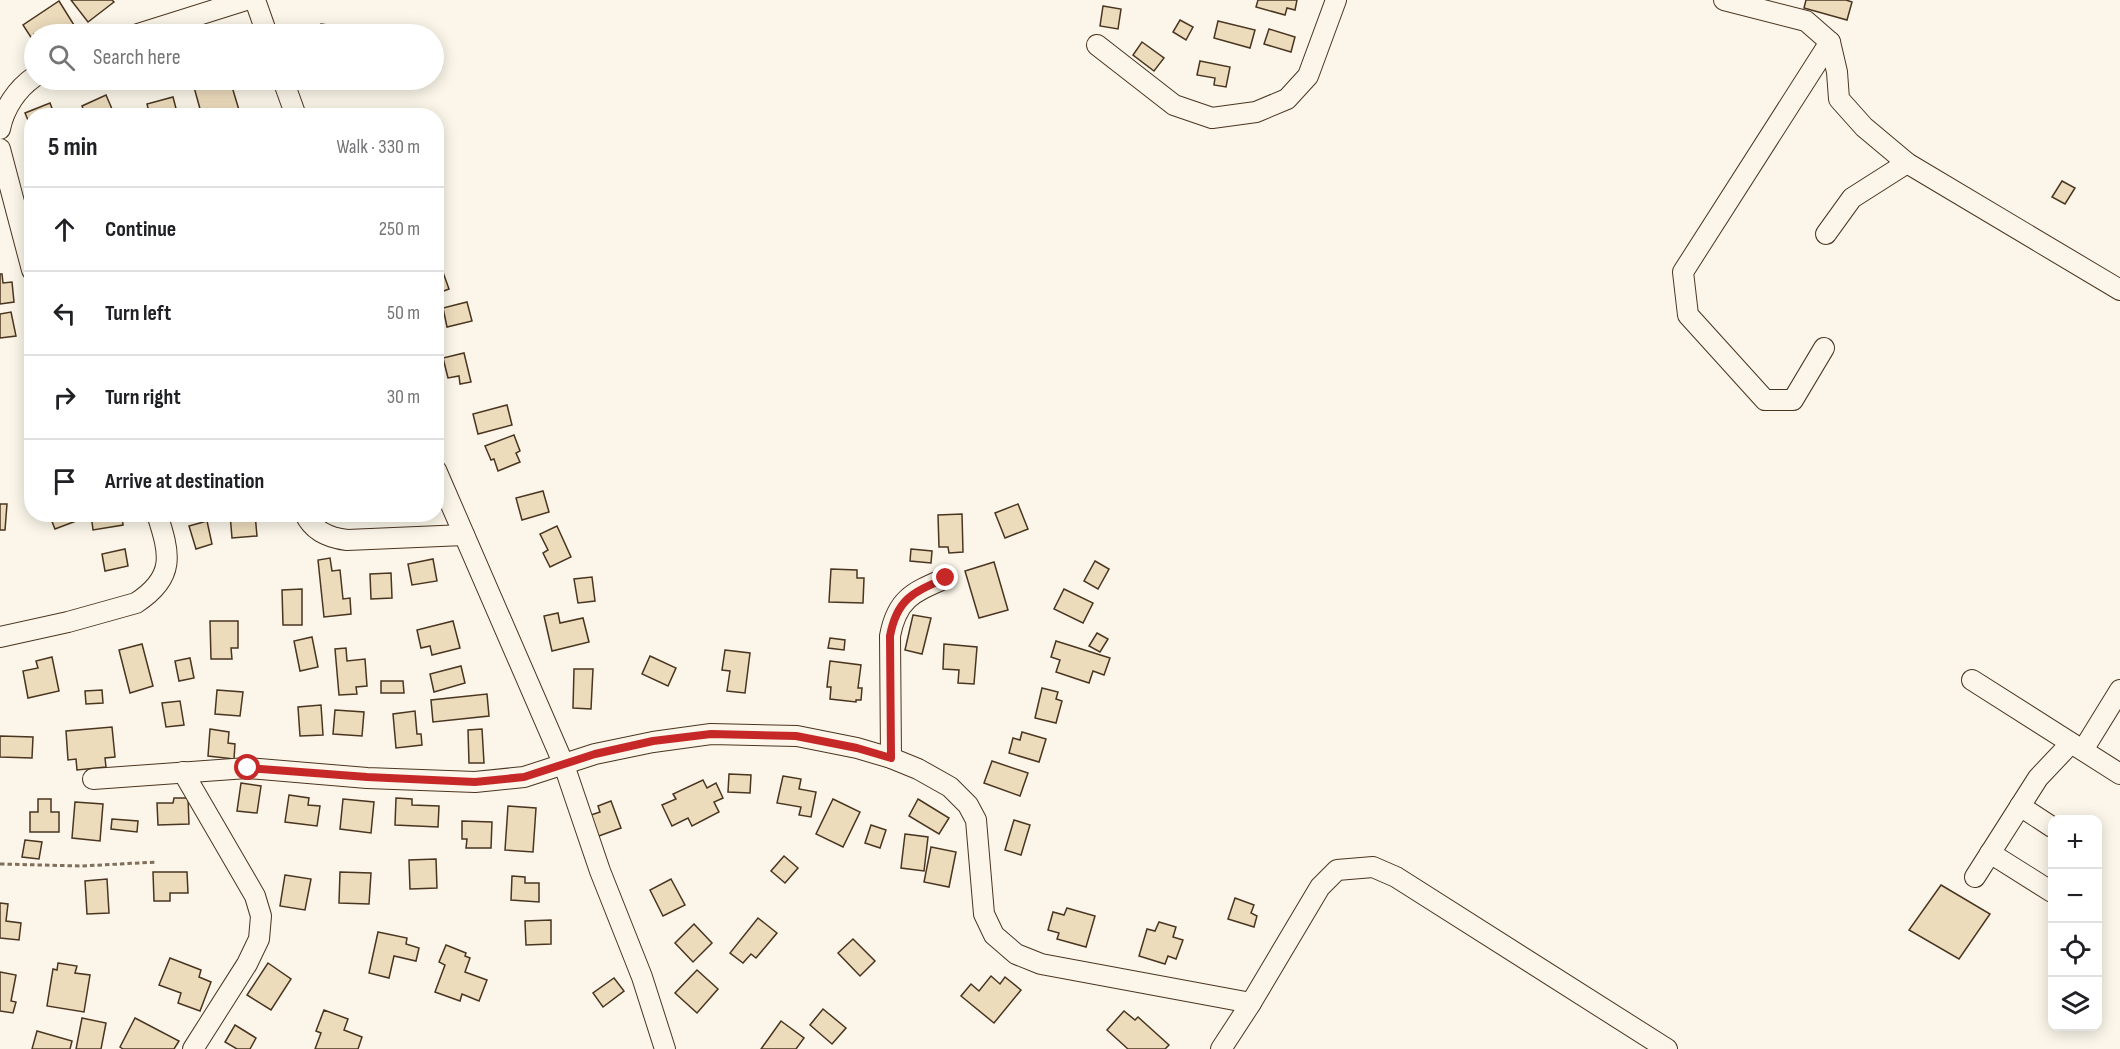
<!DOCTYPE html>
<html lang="en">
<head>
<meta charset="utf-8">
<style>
  body { margin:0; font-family:"Sofia Sans Condensed",sans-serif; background:#f6f6f6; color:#202124 }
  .controls { position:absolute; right:18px; bottom:18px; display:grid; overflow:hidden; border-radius:12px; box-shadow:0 3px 15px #0003 }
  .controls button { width:54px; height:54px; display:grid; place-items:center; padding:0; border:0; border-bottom:2px solid #e0e0e0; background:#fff; color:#202124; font:30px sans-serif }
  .stop { position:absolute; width:18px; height:18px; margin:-14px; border:4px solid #c62828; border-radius:50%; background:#fff }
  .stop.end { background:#c62828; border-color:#fff; box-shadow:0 2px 6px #0008 }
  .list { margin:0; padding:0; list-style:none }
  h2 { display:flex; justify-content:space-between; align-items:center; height:78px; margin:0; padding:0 24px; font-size:26px }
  h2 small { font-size:20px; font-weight:400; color:#757577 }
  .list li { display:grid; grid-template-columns:39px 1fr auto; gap:18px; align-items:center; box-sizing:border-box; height:84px; padding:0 24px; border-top:2px solid #e0e0e0 }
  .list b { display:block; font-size:22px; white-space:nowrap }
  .list em { font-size:20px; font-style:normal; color:#757577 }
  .icon { flex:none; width:33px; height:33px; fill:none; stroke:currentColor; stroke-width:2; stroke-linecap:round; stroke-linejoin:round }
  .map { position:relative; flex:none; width:2120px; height:1049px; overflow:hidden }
  .search { position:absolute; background:#fff; box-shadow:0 3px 15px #0003; left:24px; top:24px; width:420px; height:66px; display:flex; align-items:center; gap:15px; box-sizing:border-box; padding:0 21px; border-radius:33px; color:#757577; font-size:22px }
  .panel { position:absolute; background:#fff; box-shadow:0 3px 15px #0003; left:24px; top:108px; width:420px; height:414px; border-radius:24px }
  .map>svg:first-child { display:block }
  .building { fill:#ecdcbc; stroke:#4a3520; stroke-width:1.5 }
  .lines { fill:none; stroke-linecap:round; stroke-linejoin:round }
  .minor-casing { stroke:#4a3520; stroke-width:22 }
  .path { stroke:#7f6f5c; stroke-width:3; stroke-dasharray:4.5 3; stroke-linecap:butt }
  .minor { stroke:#fbf6e9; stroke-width:20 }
  .route { stroke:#c62828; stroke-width:8 }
</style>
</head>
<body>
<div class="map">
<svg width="2120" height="1049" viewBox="0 0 2120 1049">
  <rect width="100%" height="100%" fill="#fbf6e9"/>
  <g class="building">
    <path d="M71,0H112L114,2L88,22Z"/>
    <path d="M1258,0H1297L1295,10L1287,8L1285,15L1256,7Z"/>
    <path d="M1806,0H1846L1852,2L1847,20L1804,8Z"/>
    <path d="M59,1L79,33L76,34H34V42L23,25Z"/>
    <path d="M1103,6L1121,9L1118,29L1100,26Z"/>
    <path d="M1180,20L1193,27L1186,40L1173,32Z"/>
    <path d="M1218,21L1255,30L1250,48L1214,38Z"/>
    <path d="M321,24L362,30L361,34H320Z"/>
    <path d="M1269,29L1295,37L1291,52L1264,44Z"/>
    <path d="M1142,42L1164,58L1154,71L1133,55Z"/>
    <path d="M1200,61L1230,67L1226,87L1214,85L1215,78L1197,75Z"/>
    <path d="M192,80H230L239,110L218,116H202Z"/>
    <path d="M106,95L115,116H86L82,106Z"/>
    <path d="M173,97L178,116H150L147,104Z"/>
    <path d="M50,103L55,116H32V130L25,113Z"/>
    <path d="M2062,181L2075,188L2065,204L2052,197Z"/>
    <path d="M439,261L449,289L436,294V262Z"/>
    <path d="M0,274H2L3,283L12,282L14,302L0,304Z"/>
    <path d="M467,302L472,321L447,327L443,308Z"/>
    <path d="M11,312L16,336L0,338V314Z"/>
    <path d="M464,353L471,382L460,384L459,376L448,378L443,358Z"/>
    <path d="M507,405L512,425L478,434L473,414Z"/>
    <path d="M514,435L520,451L516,453L520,462L498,471L494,459L491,460L485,446Z"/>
    <path d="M543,491L549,512L522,520L516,498Z"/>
    <path d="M0,504H7L5,530H0Z"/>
    <path d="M1018,504L1028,529L1005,538L995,513Z"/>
    <path d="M49,514H83L84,518L55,529Z"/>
    <path d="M91,514H122L123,525L93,530Z"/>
    <path d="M230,514H255L257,536L232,538Z"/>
    <path d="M962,514L963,552L949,553L948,547H939L938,515Z"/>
    <path d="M207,521L212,544L196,549L189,526Z"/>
    <path d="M557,526L571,557L550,567L543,553L548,550L540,534Z"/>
    <path d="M125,549L128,566L105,571L102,554Z"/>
    <path d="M911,549L932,551L931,563L910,561Z"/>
    <path d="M330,558L332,571L340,570L343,599L350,598L351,614L324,617L318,560Z"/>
    <path d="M433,559L437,581L412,585L408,564Z"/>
    <path d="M1095,561L1109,569L1098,589L1084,581Z"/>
    <path d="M994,562L1008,610L979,618L965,571Z"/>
    <path d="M831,569L857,570V578H864L863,603L829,602Z"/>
    <path d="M391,573L392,598L371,599L370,574Z"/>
    <path d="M592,577L595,601L578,603L574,579Z"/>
    <path d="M302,589V625H283L282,590Z"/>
    <path d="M1064,589L1093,603L1083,623L1054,609Z"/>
    <path d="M558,613L560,623L583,618L589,642L552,651L544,616Z"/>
    <path d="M913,615L931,618L922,654L905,650Z"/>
    <path d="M210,621H238V648H231L232,659H211Z"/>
    <path d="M453,621L460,648L432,655L430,646L421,648L417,630Z"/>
    <path d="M1097,633L1108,639L1100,652L1089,646Z"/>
    <path d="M312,637L318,667L300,671L294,641Z"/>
    <path d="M830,638L845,640L844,650L828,648Z"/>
    <path d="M1056,641L1110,658L1104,675L1093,671L1089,683L1056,672L1060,660L1051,657Z"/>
    <path d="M142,644L153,686L130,693L119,650Z"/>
    <path d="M944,644L977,647L974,684L958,683L959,670L943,669Z"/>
    <path d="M346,648L347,661L365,659L367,686L356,687L357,694L339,695L335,649Z"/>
    <path d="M725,650L750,653L745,693L727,691L730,671L722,670Z"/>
    <path d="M650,656L676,668L668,686L642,674Z"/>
    <path d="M52,657L59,691L28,698L23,671L38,668L36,661Z"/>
    <path d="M190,658L194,678L179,681L175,661Z"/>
    <path d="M830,661L861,665L858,688H862L861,700H856V702L830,699L831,687H827Z"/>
    <path d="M461,666L465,683L434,692L430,674Z"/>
    <path d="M574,669H593L591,709L573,708Z"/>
    <path d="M381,681H403L404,693H381Z"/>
    <path d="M1042,688L1058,692L1056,699L1062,701L1056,723L1035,718Z"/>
    <path d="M102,690L103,703L86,704L85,691Z"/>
    <path d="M217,690L243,692L240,716L215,714Z"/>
    <path d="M487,694L489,716L433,722L431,700Z"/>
    <path d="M180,701L184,725L166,727L162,703Z"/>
    <path d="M321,705L323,735L300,736L298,707Z"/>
    <path d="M335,710L364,712L362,736L333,734Z"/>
    <path d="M415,711L417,734H421L422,745L396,748L393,714Z"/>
    <path d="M112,727L115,757L105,758L106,767L77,770L76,759L68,760L66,731Z"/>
    <path d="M210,729L229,732L228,743L235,744L234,759L208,756Z"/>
    <path d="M482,729L484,763H469L468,730Z"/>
    <path d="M1022,732L1046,739L1039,762L1009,753L1013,738L1020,740Z"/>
    <path d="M0,736L33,737L32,758L0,757Z"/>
    <path d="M992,761L1028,773L1020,796L984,783Z"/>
    <path d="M729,774L751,775L750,793L728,792Z"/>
    <path d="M783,776L801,779L799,789L816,792L811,817L799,815L801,807L777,803Z"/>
    <path d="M703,780L707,788L716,783L723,798L714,802L719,812L692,826L688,818L672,826L662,805L676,799L673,794Z"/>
    <path d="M241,783L261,786L257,813L237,811Z"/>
    <path d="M289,795L309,798L308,805L320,806L317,826L285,822Z"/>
    <path d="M174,798H188L189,824L158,825L157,803H173Z"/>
    <path d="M396,798L412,799V805L439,806L438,827L395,825Z"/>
    <path d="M38,799H51V812H59V832H30V812H38Z"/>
    <path d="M343,799L374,802L371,833L340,829Z"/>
    <path d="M833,799L860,812L843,847L816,834Z"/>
    <path d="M918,799L949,818L939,834L909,816Z"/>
    <path d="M611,801L621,828L596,837L588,816L600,812L598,806Z"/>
    <path d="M75,802L103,804L100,841L72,838Z"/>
    <path d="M508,806L536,808L533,852L505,850Z"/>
    <path d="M112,819L138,821L137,832L111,829Z"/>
    <path d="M1014,820L1030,825L1021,855L1005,850Z"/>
    <path d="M462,821L492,822L491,848H466L467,839H462Z"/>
    <path d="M871,825L886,830L880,848L865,843Z"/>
    <path d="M905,834L928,837L924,871L901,868Z"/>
    <path d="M25,840L42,842L39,859L22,857Z"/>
    <path d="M931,847L956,852L949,887L924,882Z"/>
    <path d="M784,856L798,868L785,883L771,871Z"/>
    <path d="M436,859L437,888L410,889L409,860Z"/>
    <path d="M153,872H187L188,893H170V901H154Z"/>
    <path d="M340,872L371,873L369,904L339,903Z"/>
    <path d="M285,875L311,879L305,910L280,906Z"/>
    <path d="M512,876L525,877V883H539V902L511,900Z"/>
    <path d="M107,879L109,913L87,914L85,881Z"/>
    <path d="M671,879L685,905L663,916L650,890Z"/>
    <path d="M1941,885L1990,914L1959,959L1909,930Z"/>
    <path d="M1235,898L1254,905L1251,913L1257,916L1254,927L1228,919Z"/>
    <path d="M0,903L8,904L6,921L21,923L19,940L0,938Z"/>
    <path d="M1067,908L1095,916L1086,947L1057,939L1059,933L1048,930L1053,912L1064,915Z"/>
    <path d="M758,918L777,933L756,958L751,954L743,963L730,953Z"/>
    <path d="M551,920V944L526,945L525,921Z"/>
    <path d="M1159,922L1176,927L1173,937L1183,940L1176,959L1168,956L1165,964L1139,956L1147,929L1155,931Z"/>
    <path d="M694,924L712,943L693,962L675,943Z"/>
    <path d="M378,932L407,938L406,944L419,948L416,961L394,956L389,978L369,973Z"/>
    <path d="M853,939L875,961L860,976L838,953Z"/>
    <path d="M446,945L466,953L465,956L470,958L465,972L487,980L479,1001L462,994L460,1001L435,992L445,965L439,962Z"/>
    <path d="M170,958L201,970L199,977L211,982L200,1011L178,1003L181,993L159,985Z"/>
    <path d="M58,963L77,966L75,973L90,975L84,1012L47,1006L53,969L57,970Z"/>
    <path d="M268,963L291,979L271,1010L247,995Z"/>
    <path d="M697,970L718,989L697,1013L675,993Z"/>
    <path d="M0,972L16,975L11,1001L16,1002L13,1013L0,1011Z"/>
    <path d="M991,976L1000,984L1005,977L1021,990L994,1023L961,996L971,984L979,991Z"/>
    <path d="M614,978L624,991L603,1007L593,993Z"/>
    <path d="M823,1009L846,1028L832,1044L810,1025Z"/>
    <path d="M324,1010L348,1019L344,1030L362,1037L358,1049H315L321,1033L316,1031Z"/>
    <path d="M1124,1011L1135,1020L1138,1017L1169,1045L1165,1049H1128L1107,1030Z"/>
    <path d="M82,1018L106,1023L101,1049H76Z"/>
    <path d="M135,1018L179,1041L174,1049H123L120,1047Z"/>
    <path d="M781,1021L804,1038L796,1049H761Z"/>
    <path d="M235,1025L256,1038L250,1049H237L225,1042Z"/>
    <path d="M37,1031L72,1041L70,1049H32Z"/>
  </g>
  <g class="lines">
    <defs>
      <g id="minor">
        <path d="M255,0L267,34"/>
        <path d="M1724,0L1806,21L1830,42L1837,72L1839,99L1864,127L1907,163L2120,290"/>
        <path d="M138,34L246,0"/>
        <path d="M1097,45L1174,105L1212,118L1256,112L1287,99L1308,76L1336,0"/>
        <path d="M283,80L296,116"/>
        <path d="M0,129C4,108 17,89 34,77"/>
        <path d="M0,149L32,270"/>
        <path d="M1826,234L1852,198L1907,163"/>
        <path d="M1824,348L1793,400H1765L1688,315L1683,272L1830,42"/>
        <path d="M436,470L564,765L600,871L642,977L665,1049"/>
        <path d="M305,514C313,531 330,538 347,540L464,535"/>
        <path d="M0,637L68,622L136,603C176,577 170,554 157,514"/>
        <path d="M1972,680L2120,774"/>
        <path d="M2083,750L2120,690"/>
        <path d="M891,758L890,636C897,598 914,592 946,578"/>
        <path d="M183,772L255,896L261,916L259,939L247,964L193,1049"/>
        <path d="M93,779L247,768L367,778L475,782L524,777L595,754L653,742L711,734L797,736L857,748L891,758L918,769L950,787L968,805L976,820L984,914L994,935L1016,954L1041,964L1251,1003"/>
        <path d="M2020,806L2052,827"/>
        <path d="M1990,853L2052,892"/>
        <path d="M1975,877L2038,778L2071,743"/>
        <path d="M1221,1049L1251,1003L1320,887L1337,870L1373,867L1396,877L1667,1049"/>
      </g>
    </defs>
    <use href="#minor" class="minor-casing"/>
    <path class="path" d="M0,864L82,866L157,862"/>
    <use href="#minor" class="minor"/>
  </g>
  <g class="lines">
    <path class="route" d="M248,768L367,777L475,782L524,777L595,754L653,741L711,734L796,736L857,748L891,758L890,636C897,598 914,592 946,578"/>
  </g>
</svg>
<div class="controls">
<button>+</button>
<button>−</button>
<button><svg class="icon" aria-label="locate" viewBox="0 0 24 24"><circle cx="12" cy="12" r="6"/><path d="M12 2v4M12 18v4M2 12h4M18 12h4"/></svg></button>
<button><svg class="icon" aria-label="layers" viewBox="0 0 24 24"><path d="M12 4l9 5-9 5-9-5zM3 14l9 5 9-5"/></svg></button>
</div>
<div class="stop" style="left:248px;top:768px"></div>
<div class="stop end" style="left:946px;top:578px"></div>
<div class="search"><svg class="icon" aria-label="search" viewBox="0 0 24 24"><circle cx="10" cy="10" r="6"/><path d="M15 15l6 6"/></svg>Search here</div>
<section class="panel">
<h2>5 min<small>Walk · 330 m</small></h2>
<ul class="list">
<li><svg class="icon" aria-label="ahead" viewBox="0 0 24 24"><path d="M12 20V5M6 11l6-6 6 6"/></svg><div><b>Continue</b></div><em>250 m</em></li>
<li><svg class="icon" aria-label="left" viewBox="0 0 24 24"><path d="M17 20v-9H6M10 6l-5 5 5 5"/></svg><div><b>Turn left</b></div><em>50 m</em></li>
<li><svg class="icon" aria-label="right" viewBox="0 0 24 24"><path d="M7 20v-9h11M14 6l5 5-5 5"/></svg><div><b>Turn right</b></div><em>30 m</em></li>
<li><svg class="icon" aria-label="arrive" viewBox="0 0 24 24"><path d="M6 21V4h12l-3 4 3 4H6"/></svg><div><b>Arrive at destination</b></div></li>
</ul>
</section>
</div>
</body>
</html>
